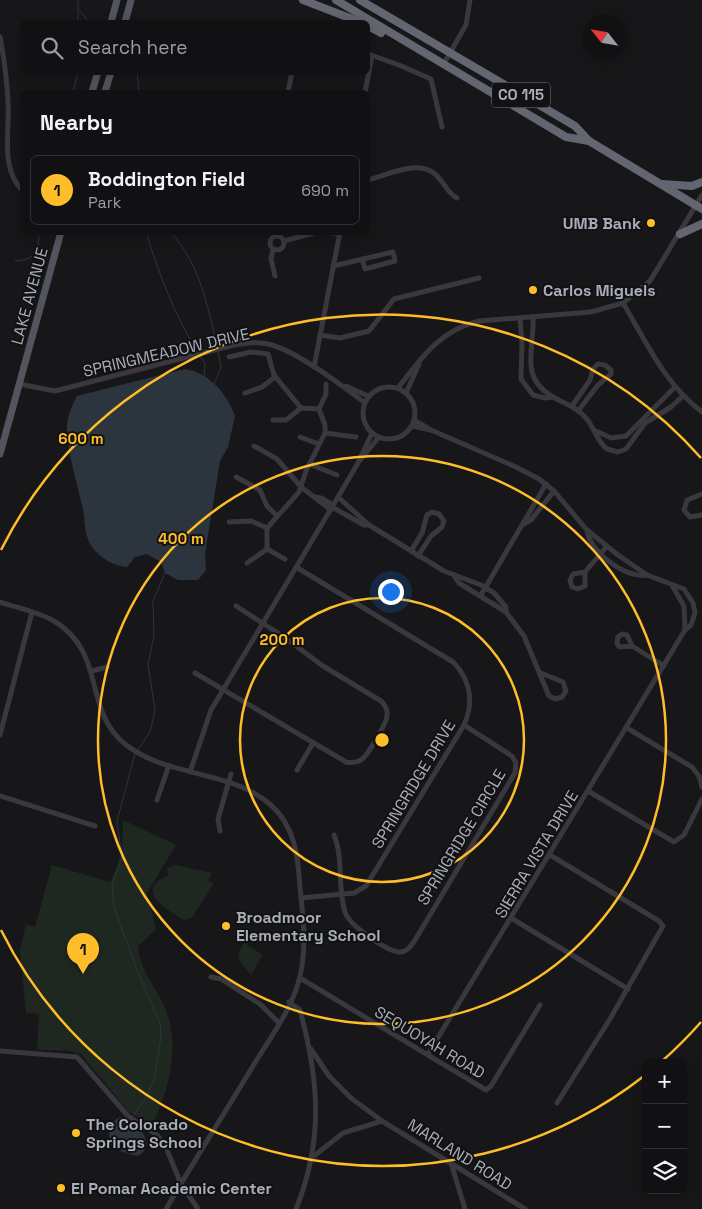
<!DOCTYPE html>
<html lang="en">
<head>
<meta charset="utf-8">
<style>
  body { margin:0; font-family:"Space Grotesk",sans-serif; background:#1e1f21; color:#f1f3f6 }
  .controls { position:absolute; right:15px; bottom:15px; display:grid; overflow:hidden; border-radius:8px; box-shadow:0 2px 12px #0003 }
  .controls button { width:45px; height:45px; display:grid; place-items:center; padding:0; border:0; border-bottom:1px solid #303133; background:#111113; color:#f1f3f6; font:25px sans-serif }
  .compass { position:absolute; left:582px; top:15px; width:45px; height:45px; border-radius:50%; background:#111113; box-shadow:0 2px 12px #0003; rotate:301deg }
  .you { position:absolute; left:390px; top:591px; width:18px; height:18px; margin:-12px; border:4px solid #fff; border-radius:50%; background:#1a73e8; box-shadow:0 0 0 8px #1a73e833 }
  .badge { display:grid; place-items:center; width:32px; height:32px; border-radius:50%; background:#ffbe29; color:#111; font-size:16px; font-weight:700 }
  .pin { position:absolute; translate:-50% -41px; filter:drop-shadow(0 1px 2px #0008) }
  .pin::after { content:''; position:absolute; top:26px; width:18px; height:15px; background:inherit; clip-path:polygon(0 0,100% 0,50% 100%) }
  .list { margin:0; padding:0; list-style:none }
  h2 { display:flex; justify-content:space-between; align-items:center; height:65px; margin:0; padding:0 20px; font-size:21px }
  h2 small { font-size:16px; font-weight:400; color:#9c9da0 }
  .list li { display:grid; grid-template-columns:32px 1fr auto; gap:15px; align-items:center; box-sizing:border-box; height:70px; margin:0 10px 10px; padding:0 10px; border:1px solid #303133; border-radius:8px }
  .list b { display:block; font-size:19px; white-space:nowrap }
  .list p { margin:0; font-size:16px; white-space:nowrap; color:#9c9da0 }
  .list em { font-size:16px; font-style:normal; color:#9c9da0 }
  .icon { flex:none; width:28px; height:28px; fill:none; stroke:currentColor; stroke-width:2; stroke-linecap:round; stroke-linejoin:round }
  .map { position:relative; flex:none; width:702px; height:1209px; overflow:hidden }
  .search { position:absolute; background:#111113; box-shadow:0 2px 12px #0003; left:20px; top:20px; width:350px; height:55px; display:flex; align-items:center; gap:12px; box-sizing:border-box; padding:0 18px; border-radius:8px; color:#9c9da0; font-size:19px }
  .panel { position:absolute; background:#111113; box-shadow:0 2px 12px #0003; left:20px; top:90px; width:350px; height:145px; border-radius:8px }
  .map>svg:first-child { display:block }
  .green { fill:#1e2820 }
  .water { fill:#2c353e }
  .lines { fill:none; stroke-linecap:round; stroke-linejoin:round }
  .stream { stroke:#2c353e; stroke-width:1 }
  .minor { stroke:#38383e; stroke-width:5 }
  .major { stroke:#53555e; stroke-width:7 }
  .highway { stroke:#636670; stroke-width:8 }
  .ring { fill:none; stroke:#ffbe29; stroke-width:2.5 }
  .poi-dot { fill:#ffbe29; stroke:#121214; stroke-width:2 }
  .labels { text-anchor:middle; stroke-width:4; stroke-linejoin:round; paint-order:stroke }
  .shield { fill:#121214; stroke:#7b7e88; stroke-width:1 }
  .shield-label { font-size:15px; font-weight:bold; fill:#a8adba }
  .poi-label { font-size:16px; font-weight:bold; fill:#a8adba; stroke:#121214; text-anchor:start }
  .street-label { font-size:16px; fill:#a8adba; stroke:#121214 }
  .centre { fill:#ffbe29; stroke:#121214; stroke-width:2.5 }
  .ring-label { font-size:15px; text-anchor:middle; font-weight:bold; fill:#ffbe29; stroke:#121214; stroke-width:4; stroke-linejoin:round; paint-order:stroke }
</style>
</head>
<body>
<div class="map">
<svg width="702" height="1209" viewBox="0 0 702 1209">
  <rect width="100%" height="100%" fill="#171719"/>
  <g class="green">
    <path d="M123,820L176,845L147,893L156,929L138,946C140,974 160,990 168,1016C179,1052 168,1093 152,1125L129,1112L81,1054L71,1051L37,1050L39,1014L26,1013L20,951L26,924L35,927L52,865L110,882C122,861 123,843 123,820Z"/>
    <path d="M175,865L212,873L208,881L214,883L192,918L184,920C168,910 132,890 168,876L167,868Z"/>
    <path d="M244,943L263,955L251,975L239,960L238,954Z"/>
  </g>
  <g class="water">
    <path d="M185,369C210,373 227,394 235,416L228,447L220,461L205,554L206,570L198,580H178L165,573L161,562L147,554L135,557L127,567C113,567 92,553 88,539C84,530 85,518 83,509C77,484 68,454 67,429C66,418 72,406 77,396Z"/>
    <path d="M120,1117C136,1122 159,1143 138,1156L122,1152L111,1145C107,1134 109,1122 120,1117Z"/>
  </g>
  <g class="lines">
    <g class="stream">
      <path d="M78,0V22"/>
      <path d="M79,10L89,22"/>
      <path d="M137,72L139,92"/>
      <path d="M73,92L78,72"/>
      <path d="M146,232C159,275 175,315 198,353"/>
      <path d="M170,232C200,262 208,308 217,347"/>
      <path d="M15,261L24,260L38,254L39,232"/>
      <path d="M200,356L205,363L204,377"/>
      <path d="M214,384L221,367L218,351"/>
      <path d="M137,751L150,732L153,719L155,710L148,664L154,636L153,601L165,573"/>
      <path d="M132,1117L145,1099L154,1079L161,1037L160,1023L139,975L114,907L112,885L122,858L117,821L135,754"/>
    </g>
    <g class="minor">
      <path d="M0,37C4,58 7,81 8,102C10,131 0,168 22,190"/>
      <path d="M368,54L399,65L431,79L442,127"/>
      <path d="M443,65L466,25L470,0"/>
      <path d="M288,92L292,72"/>
      <path d="M365,92L372,56"/>
      <path d="M368,180C387,175 420,158 436,175C444,182 448,194 457,198"/>
      <path d="M329,232L339,234"/>
      <circle cx="277" cy="243" r="7"/>
      <path d="M284,241L317,232"/>
      <path d="M273,249L271,259L275,276"/>
      <path d="M333,266L393,252L395,261L365,269L362,259"/>
      <path d="M623,303C647,343 664,383 702,412"/>
      <path d="M533,317C535,348 518,377 553,397C563,403 574,406 583,415C595,426 596,441 607,449L618,452L626,449L645,423L671,407L683,396"/>
      <path d="M520,318L522,342L521,379L533,395L545,398L552,397"/>
      <path d="M320,335L340,338L369,331L394,299L479,278"/>
      <path d="M229,357L251,352L268,354L274,375L301,408L319,409L325,425V433L306,471L299,492L267,528V549L285,559"/>
      <path d="M314,367L340,232"/>
      <path d="M19,384L55,391L234,345C247,343 259,341 272,345C299,353 341,385 364,402"/>
      <path d="M346,386L368,396"/>
      <circle cx="389" cy="413" r="26"/>
      <path d="M398,388C421,358 440,330 479,321L591,312L623,303L650,281L702,195"/>
      <path d="M245,393L262,387L275,377"/>
      <path d="M406,393L419,364"/>
      <path d="M572,406L590,380L593,369L598,364L605,365L611,370V374L598,385L578,411"/>
      <path d="M319,409L326,394V384"/>
      <path d="M273,420H286L301,408"/>
      <path d="M414,420L431,430L516,467L539,479L554,491L587,530L618,555L647,575L684,589L693,603L695,613L691,625L685,630L428,1054"/>
      <path d="M412,426L431,430"/>
      <path d="M596,431L611,438L626,436L675,387"/>
      <path d="M325,433L356,437"/>
      <path d="M300,437L319,444"/>
      <path d="M254,446L277,459L301,487L331,510"/>
      <path d="M361,459L379,437"/>
      <path d="M309,464L337,475"/>
      <path d="M236,477L260,490L267,506L277,516"/>
      <path d="M702,494L687,500L684,510L690,517L702,515"/>
      <path d="M315,497L321,498L333,505"/>
      <path d="M338,497L369,525"/>
      <path d="M332,507L364,525H369L444,571L481,585L494,593L506,607V612L524,636L549,696L555,699L562,697L566,691L563,682L541,673"/>
      <path d="M229,522L251,521L267,528"/>
      <path d="M524,524L531,520L554,491"/>
      <path d="M587,530C589,551 625,579 647,575"/>
      <path d="M411,551L422,533L427,515L432,512L439,514L444,521L442,527L431,536L418,556"/>
      <path d="M247,563L267,549"/>
      <path d="M296,567L453,662C471,680 474,703 464,725L366,886L354,893L301,898"/>
      <path d="M585,572V586L578,589L572,587L570,580L573,574L585,572L607,546"/>
      <path d="M455,577L459,583L506,612"/>
      <path d="M673,587L684,606L685,630"/>
      <path d="M481,595L546,484"/>
      <path d="M0,602C18,608 38,612 54,621C107,653 82,709 125,744C167,778 230,769 271,805C295,827 298,856 300,887C303,916 307,947 300,976C293,1008 270,1038 253,1066C224,1114 194,1161 166,1209"/>
      <path d="M632,646L619,647L617,643L618,637L622,634L627,635L632,646L664,666"/>
      <path d="M92,671L107,667"/>
      <path d="M195,673L346,762C351,763 356,763 361,760C368,755 387,723 387,715C388,709 385,705 381,701L323,666L284,637L236,606"/>
      <path d="M627,728L692,767L699,776L702,787"/>
      <path d="M0,735L32,612"/>
      <path d="M297,770L313,743"/>
      <path d="M190,772L211,710L338,497L358,463L372,433"/>
      <path d="M588,791L674,842L684,835L702,799"/>
      <path d="M0,796L95,826"/>
      <path d="M157,800L169,765"/>
      <path d="M220,831L218,819L231,774"/>
      <path d="M334,835C344,859 337,887 345,912C348,924 387,952 400,952C407,952 411,946 415,940L515,773L516,763L512,756L464,725"/>
      <path d="M550,855L659,921L663,926L610,1019L557,1103"/>
      <path d="M511,918L628,989"/>
      <path d="M211,977L221,979L260,1004L279,1023"/>
      <path d="M300,978L486,1090L491,1086L540,1005"/>
      <path d="M289,1002L300,1010C319,1080 324,1140 296,1209"/>
      <path d="M311,1049L329,1076L351,1098L382,1121L525,1209"/>
      <path d="M0,1051L77,1057L128,1116L157,1135L165,1145L181,1184L198,1209"/>
      <path d="M314,1156L343,1133L382,1121"/>
      <path d="M451,1163L465,1209"/>
    </g>
    <g class="major">
      <path d="M111,22L117,0"/>
      <path d="M125,22L131,0"/>
      <path d="M92,92L98,72"/>
      <path d="M105,92L111,72"/>
      <path d="M0,454L61,232"/>
    </g>
    <g class="highway">
      <path d="M303,0L360,22"/>
      <path d="M336,0L566,137L589,141"/>
      <path d="M360,0L575,126L589,141L702,209"/>
      <path d="M368,26L381,33"/>
      <path d="M662,184L692,186L702,182"/>
      <path d="M680,234L702,224"/>
    </g>
  </g>
  <g class="ring">
    <circle cx="382" cy="740" r="142"/>
    <circle cx="382" cy="740" r="284"/>
    <path d="M701 1022A426 426 0 0 1 661 1062M644 1076A426 426 0 0 1 1 930M1 550A426 426 0 0 1 701 458"/>
  </g>
  <g class="poi-dot">
    <circle cx="651" cy="223" r="5"/>
    <circle cx="533" cy="290" r="5"/>
    <circle cx="226" cy="926" r="5"/>
    <circle cx="76" cy="1133" r="5"/>
    <circle cx="61" cy="1188" r="5"/>
  </g>
  <g class="labels">
    <rect class="shield" x="492" y="82.5" width="58" height="25" rx="4"/>
    <g class="shield-label">
      <text x="521" y="100">CO 115</text>
    </g>
    <g class="poi-label">
      <text x="641" y="229" text-anchor="end">UMB Bank</text>
      <text x="543" y="296">Carlos Miguels</text>
      <text x="236" y="923">Broadmoor<tspan x="236" dy="18">Elementary School</tspan></text>
      <text x="86" y="1130">The Colorado<tspan x="86" dy="18">Springs School</tspan></text>
      <text x="71" y="1194">El Pomar Academic Center</text>
    </g>
    <g class="street-label">
      <text transform="translate(29 296) rotate(-75)" y="6">LAKE AVENUE</text>
      <text transform="translate(166 352) rotate(-13)" y="6">SPRINGMEADOW DRIVE</text>
      <text transform="translate(413 784) rotate(-59)" y="6">SPRINGRIDGE DRIVE</text>
      <text transform="translate(461 837) rotate(-59)" y="6">SPRINGRIDGE CIRCLE</text>
      <text transform="translate(536 854) rotate(-59)" y="6">SIERRA VISTA DRIVE</text>
      <text transform="translate(430 1042) rotate(31)" y="6">SEQUOYAH ROAD</text>
      <text transform="translate(460 1154) rotate(32)" y="6">MARLAND ROAD</text>
    </g>
  </g>
  <circle cx="382" cy="740" r="8" class="centre"/>
  <g class="ring-label">
    <text x="81" y="444">600 m</text>
    <text x="181" y="544">400 m</text>
    <text x="282" y="645">200 m</text>
  </g>
</svg>
<div class="controls">
<button>+</button>
<button>−</button>
<button><svg class="icon" aria-label="layers" viewBox="0 0 24 24"><path d="M12 4l9 5-9 5-9-5zM3 14l9 5 9-5"/></svg></button>
</div>
<svg class="compass" viewBox="-18 -18 36 36"><path d="M0-13l5 13h-10z" fill="#e53935"/><path d="M0 13l5-13h-10z" fill="#9c9da0"/></svg>
<div class="you"></div>
<div class="pin badge" style="left:83px;top:974px">1</div>
<div class="search"><svg class="icon" aria-label="search" viewBox="0 0 24 24"><circle cx="10" cy="10" r="6"/><path d="M15 15l6 6"/></svg>Search here</div>
<section class="panel">
<h2>Nearby<small></small></h2>
<ul class="list">
<li><span class="badge">1</span><div><b>Boddington Field</b><p>Park</p></div><em>690 m</em></li>
</ul>
</section>
</div>
</body>
</html>
